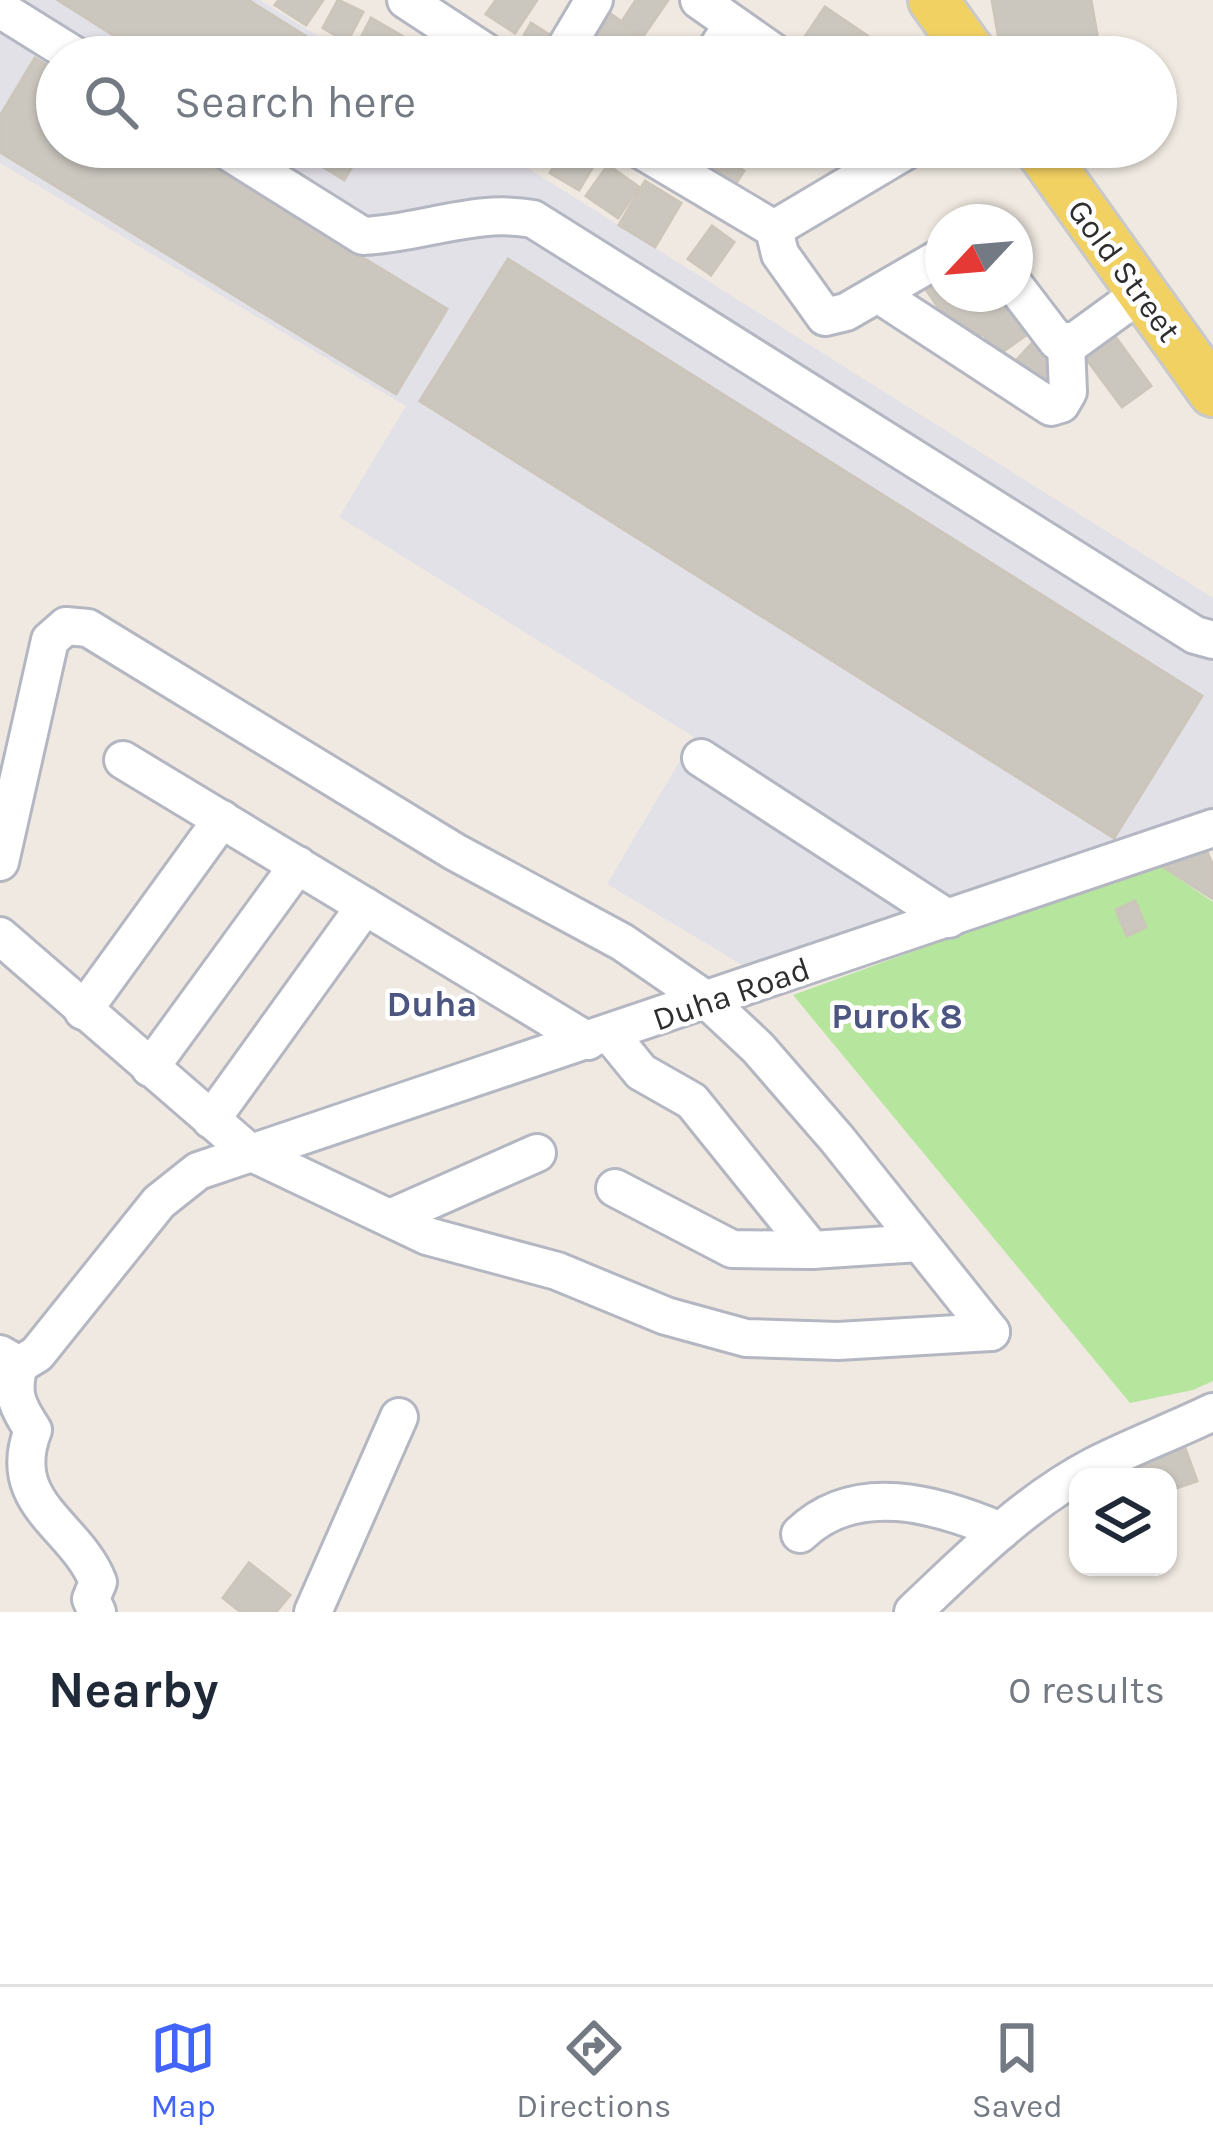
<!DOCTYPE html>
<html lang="en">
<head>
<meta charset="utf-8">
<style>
  body { margin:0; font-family:Karla,sans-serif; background:#f6f6f7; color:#1f2937 }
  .controls { position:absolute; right:36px; bottom:36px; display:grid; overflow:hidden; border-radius:24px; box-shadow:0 3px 9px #0004 }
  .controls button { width:108px; height:108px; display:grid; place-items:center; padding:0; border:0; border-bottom:3px solid #e0e1e3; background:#fff; color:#1f2937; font:60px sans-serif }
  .compass { position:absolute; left:925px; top:204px; width:108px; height:108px; border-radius:50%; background:#fff; box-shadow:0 3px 9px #0004; rotate:244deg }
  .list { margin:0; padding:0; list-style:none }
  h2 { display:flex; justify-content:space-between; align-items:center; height:156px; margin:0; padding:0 48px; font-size:51px }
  h2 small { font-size:39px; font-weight:400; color:#747a83 }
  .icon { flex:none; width:66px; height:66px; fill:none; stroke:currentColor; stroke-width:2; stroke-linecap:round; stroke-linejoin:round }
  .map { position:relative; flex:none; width:1213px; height:1612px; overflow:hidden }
  .search { position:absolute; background:#fff; box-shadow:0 3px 9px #0004; left:36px; right:36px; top:36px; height:132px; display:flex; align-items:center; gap:30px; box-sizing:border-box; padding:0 42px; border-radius:66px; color:#747a83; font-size:45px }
  .sheet { height:372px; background:#fff }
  nav { display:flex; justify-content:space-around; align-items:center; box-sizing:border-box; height:168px; border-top:3px solid #e0e1e3; background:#fff; font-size:33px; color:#747a83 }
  nav a { display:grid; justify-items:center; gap:6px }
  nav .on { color:#4264fb }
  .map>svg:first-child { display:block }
  .industrial { fill:#e3e1e8 }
  .green { fill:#b6e59e }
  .building { fill:#cbc7bf; stroke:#cbc5ba; stroke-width:3 }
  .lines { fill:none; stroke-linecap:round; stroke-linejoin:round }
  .minor-casing { stroke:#b4b7c1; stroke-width:42 }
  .major-casing { stroke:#c9c9c9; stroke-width:54 }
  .minor { stroke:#fff; stroke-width:36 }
  .major { stroke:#f2d163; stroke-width:48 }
  .labels { text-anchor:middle; stroke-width:9; stroke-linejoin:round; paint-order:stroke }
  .street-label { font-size:33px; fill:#2e2e2e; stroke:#fff }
  .neighbourhood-label { font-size:36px; font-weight:bold; fill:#4d5680; stroke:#fff }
</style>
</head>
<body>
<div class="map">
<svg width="1213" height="1612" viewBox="0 0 1213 1612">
  <rect width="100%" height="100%" fill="#efe9e1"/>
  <path class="industrial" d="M0,0H260L351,57H57V147H494L1213,598V807L754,972L607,884L694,737L339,517L406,406L0,163Z"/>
  <path class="green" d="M1156,863L1213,902V1381L1193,1390L1130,1403L793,995Z"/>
  <g class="building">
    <path d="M58,0H248L339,57H148Z"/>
    <path d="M279,0H323L306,25L275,5Z"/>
    <path d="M338,0L363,12L347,42L323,28Z"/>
    <path d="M496,0H537L515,33L486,14Z"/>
    <path d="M636,0H668L642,38L621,23Z"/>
    <path d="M992,0H1091L1101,57H1002Z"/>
    <path d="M825,7L891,52L888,57H791Z"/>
    <path d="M605,10L671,57H601L581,43Z"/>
    <path d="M371,18L404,37L394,57L352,55Z"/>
    <path d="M531,23L556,39L546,57H531L517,48Z"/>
    <path d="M35,58L57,71V147H181L447,309L396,394L0,152V116Z"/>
    <path d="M292,147H364L344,180Z"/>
    <path d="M566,147H587L600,155L579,190L550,173Z"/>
    <path d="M662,147H720L701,178Z"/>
    <path d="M719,154L744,171L728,196L703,179Z"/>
    <path d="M608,165L639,187L618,218L586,196Z"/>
    <path d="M645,181L681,203L655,247L619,225Z"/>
    <path d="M712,226L734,242L711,275L688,259Z"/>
    <path d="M508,259L1202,696L1114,838L420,401Z"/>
    <path d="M943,280V294H1003L1029,333L998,355L983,334L965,347L927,291Z"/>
    <path d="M1111,331L1151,386L1122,407L1082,353Z"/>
    <path d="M1036,339L1065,381L1054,398L1013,364Z"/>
    <path d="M1204,846L1213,865V899L1159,864Z"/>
    <path d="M1135,901L1146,927L1127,936L1116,910Z"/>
    <path d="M1181,1437L1197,1481L1168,1491V1477H1129L1122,1458Z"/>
    <path d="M249,1563L290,1595L276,1612H241L223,1598Z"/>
  </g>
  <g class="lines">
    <defs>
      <g id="minor">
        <path d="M406,0L493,57"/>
        <path d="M699,0L780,57"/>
        <path d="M0,9L77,57"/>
        <path d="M560,57L594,0"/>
        <path d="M711,57L733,25"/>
        <path d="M221,147L363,236C420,234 476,208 533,219L1195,635L1213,640"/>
        <path d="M636,147L774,229L912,147"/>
        <path d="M774,229L780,254L825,317L846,312L943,256"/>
        <path d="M1015,286L1057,341H1075L1141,293"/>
        <path d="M878,294L1051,407L1061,404L1068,392L1066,344"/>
        <path d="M701,758L949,919"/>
        <path d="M123,760L588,1041"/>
        <path d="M0,862L50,640L66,626L88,628L455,852L622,942L708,1001L758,1048L837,1139L991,1332"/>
        <path d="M0,936L248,1151L427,1236L557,1271L666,1316L746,1338L838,1341L991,1332"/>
        <path d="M83,1011L222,819"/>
        <path d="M610,1034L641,1072L692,1101L812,1250"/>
        <path d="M150,1068L298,865"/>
        <path d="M211,1120L365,906"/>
        <path d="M615,1188L732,1249L812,1250L919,1243"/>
        <path d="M390,1218L537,1153"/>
        <path d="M0,1354L19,1365L37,1354L159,1202L198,1171L1213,828"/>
        <path d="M19,1365C11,1394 17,1406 33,1430C4,1504 76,1525 98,1582L91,1599L97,1612"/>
        <path d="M800,1534C856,1480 937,1504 1001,1531"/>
        <path d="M313,1612L399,1417"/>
        <path d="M913,1612C969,1559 1025,1502 1094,1466C1133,1446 1174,1431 1213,1412"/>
      </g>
      <g id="major">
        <path d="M933,0L974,57"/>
        <path d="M1038,147L1213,392"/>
      </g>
    </defs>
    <use href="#minor" class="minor-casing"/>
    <use href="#major" class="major-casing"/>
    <use href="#minor" class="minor"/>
    <use href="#major" class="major"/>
  </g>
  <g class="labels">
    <g class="street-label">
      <text transform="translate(1125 270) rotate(54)" y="12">Gold Street</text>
      <text transform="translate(731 993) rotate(-19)" y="12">Duha Road</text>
    </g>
    <g class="neighbourhood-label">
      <text x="432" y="1016">Duha</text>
      <text x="897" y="1028">Purok 8</text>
    </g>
  </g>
</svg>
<div class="controls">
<button><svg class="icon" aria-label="layers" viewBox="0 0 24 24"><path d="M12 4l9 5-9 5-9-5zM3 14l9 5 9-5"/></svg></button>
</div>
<svg class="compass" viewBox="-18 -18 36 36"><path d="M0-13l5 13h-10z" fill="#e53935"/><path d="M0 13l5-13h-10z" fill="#747a83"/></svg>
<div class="search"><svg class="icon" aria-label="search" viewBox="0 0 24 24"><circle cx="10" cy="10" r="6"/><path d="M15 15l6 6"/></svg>Search here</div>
</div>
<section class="sheet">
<h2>Nearby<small>0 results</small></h2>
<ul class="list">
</ul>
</section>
<nav>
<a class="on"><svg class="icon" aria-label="map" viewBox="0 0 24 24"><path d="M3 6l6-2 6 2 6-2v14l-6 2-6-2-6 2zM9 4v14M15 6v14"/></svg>Map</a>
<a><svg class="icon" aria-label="directions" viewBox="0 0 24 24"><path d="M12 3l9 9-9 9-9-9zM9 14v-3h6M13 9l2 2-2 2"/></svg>Directions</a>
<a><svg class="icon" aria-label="saved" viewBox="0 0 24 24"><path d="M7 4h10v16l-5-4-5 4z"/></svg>Saved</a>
</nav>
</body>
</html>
